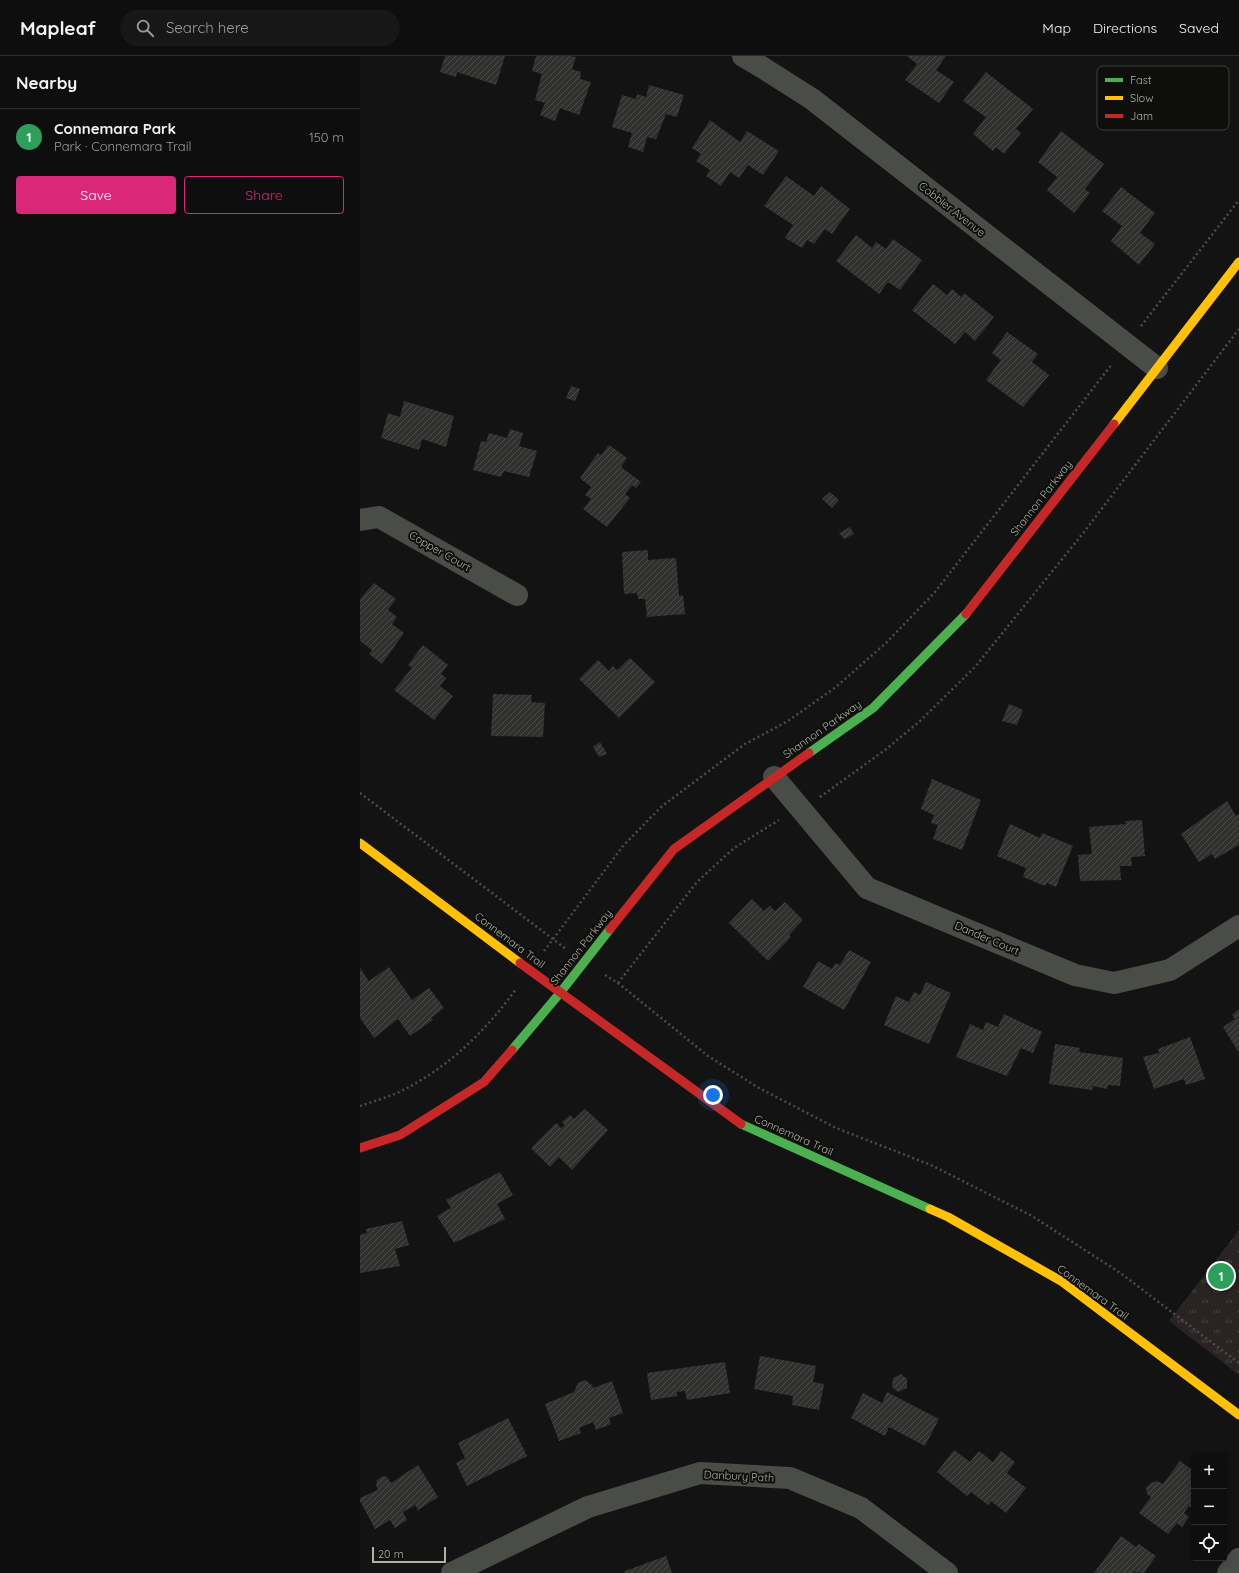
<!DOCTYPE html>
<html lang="en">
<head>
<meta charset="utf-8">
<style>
  body { margin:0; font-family:Quicksand,sans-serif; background:#171717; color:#f1f3f6 }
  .controls { position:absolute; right:12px; bottom:12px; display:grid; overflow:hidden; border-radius:4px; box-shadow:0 2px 10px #0003 }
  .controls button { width:36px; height:36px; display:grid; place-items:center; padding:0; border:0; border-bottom:1px solid #2e2e2e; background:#0e0e0e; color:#f1f3f6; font:20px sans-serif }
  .scale { position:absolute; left:12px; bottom:10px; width:74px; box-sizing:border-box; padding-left:4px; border:2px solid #aeb4a4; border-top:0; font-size:11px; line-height:14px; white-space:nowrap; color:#aeb4a4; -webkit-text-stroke:3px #0e0f0d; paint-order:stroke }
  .you { position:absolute; left:353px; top:1039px; width:14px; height:14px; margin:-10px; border:3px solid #fff; border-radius:50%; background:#1a73e8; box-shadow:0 0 0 6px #1a73e833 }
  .badge { display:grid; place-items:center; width:26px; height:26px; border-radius:50%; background:#db2777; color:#fff; font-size:13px; font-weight:700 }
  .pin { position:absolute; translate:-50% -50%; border:2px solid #fff; box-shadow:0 1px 4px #0006 }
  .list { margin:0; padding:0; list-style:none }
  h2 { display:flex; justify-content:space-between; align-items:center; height:52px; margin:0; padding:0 16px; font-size:17px }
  h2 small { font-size:13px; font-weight:400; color:#9b9c9e }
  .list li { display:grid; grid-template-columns:26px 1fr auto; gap:12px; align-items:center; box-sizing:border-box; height:56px; padding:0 16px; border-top:1px solid #2e2e2e }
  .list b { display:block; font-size:15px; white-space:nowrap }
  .list p { margin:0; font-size:13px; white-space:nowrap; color:#9b9c9e }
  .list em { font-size:13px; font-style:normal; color:#9b9c9e }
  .actions { display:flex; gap:8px; padding:12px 16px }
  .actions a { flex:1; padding:9px 0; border:1px solid #db2777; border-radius:4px; text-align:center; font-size:14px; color:#db2777 }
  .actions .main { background:#db2777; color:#fff }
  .icon { flex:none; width:22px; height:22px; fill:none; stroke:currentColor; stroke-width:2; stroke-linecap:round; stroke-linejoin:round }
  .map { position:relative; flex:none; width:879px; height:1517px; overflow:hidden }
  header { display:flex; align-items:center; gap:24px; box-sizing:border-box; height:56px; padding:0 20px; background:#0e0e0e; border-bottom:1px solid #2e2e2e }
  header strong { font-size:19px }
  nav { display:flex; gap:22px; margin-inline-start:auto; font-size:14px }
  .search { width:280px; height:36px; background:#171717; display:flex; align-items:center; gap:10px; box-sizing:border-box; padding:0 14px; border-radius:22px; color:#9b9c9e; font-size:15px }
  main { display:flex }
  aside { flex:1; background:#0e0e0e }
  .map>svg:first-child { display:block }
  .park { fill:url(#park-tufts) }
  .building { fill:url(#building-hatch) }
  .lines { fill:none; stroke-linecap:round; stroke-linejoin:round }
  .path { stroke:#4c4e49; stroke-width:2.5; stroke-dasharray:2 3; stroke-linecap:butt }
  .street { stroke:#4a4c47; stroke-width:22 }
  .fast { stroke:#4caf50; stroke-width:9 }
  .slow { stroke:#ffc107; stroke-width:9 }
  .jam { stroke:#c62828; stroke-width:9 }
  .labels { text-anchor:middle; stroke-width:4; stroke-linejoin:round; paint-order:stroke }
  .street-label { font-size:11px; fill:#aeb4a4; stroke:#0e0f0d }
  .key { fill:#0e0f0d; stroke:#3e413a; stroke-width:1 }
  .key-label { font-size:11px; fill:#aeb4a4 }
</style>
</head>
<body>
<header>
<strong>Mapleaf</strong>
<div class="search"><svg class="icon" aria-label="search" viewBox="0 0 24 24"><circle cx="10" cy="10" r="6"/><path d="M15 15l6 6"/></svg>Search here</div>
<nav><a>Map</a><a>Directions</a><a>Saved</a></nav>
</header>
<main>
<aside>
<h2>Nearby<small></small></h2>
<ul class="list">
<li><span class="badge" style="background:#2e9e5b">1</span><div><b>Connemara Park</b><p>Park · Connemara Trail</p></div><em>150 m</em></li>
</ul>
<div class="actions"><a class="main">Save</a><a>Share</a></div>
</aside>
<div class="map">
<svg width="879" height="1517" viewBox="0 0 879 1517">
  <defs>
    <pattern id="park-tufts" width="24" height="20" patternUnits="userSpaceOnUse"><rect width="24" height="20" fill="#292324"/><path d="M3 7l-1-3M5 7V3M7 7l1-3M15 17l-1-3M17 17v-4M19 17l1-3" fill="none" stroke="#464141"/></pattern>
    <pattern id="building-hatch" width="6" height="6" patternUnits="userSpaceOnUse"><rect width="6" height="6" fill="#30312f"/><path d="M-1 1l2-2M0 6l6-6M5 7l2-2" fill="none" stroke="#4b4c4a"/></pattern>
  </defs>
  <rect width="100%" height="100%" fill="#131313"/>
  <path class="park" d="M879,1174V1319L809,1265Z"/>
  <g class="building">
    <path d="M85,0H145L136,29L97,16L96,21L80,16Z"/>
    <path d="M176,0H211L216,1L212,13L221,16L220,23L231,26L219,59L200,52L195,65L180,59L185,47L175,44L182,18L172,15Z"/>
    <path d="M547,0H586L576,14L594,26L579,47L545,24L557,8Z"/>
    <path d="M626,16L673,53L656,73L661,77L644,98L636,91L633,95L613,78L626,61L603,45Z"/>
    <path d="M289,29L324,39L317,61L306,58L296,83L287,81L283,96L268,91L272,77L252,71L262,39L276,43L277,38L286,41Z"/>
    <path d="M783,63L789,68L784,75L778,70Z"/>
    <path d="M350,64L380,86L387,75L419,95L403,119L388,109L379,122L370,116L361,130L346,120L350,114L336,105L341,98L332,92Z"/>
    <path d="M701,75L744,108L725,133L730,137L714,157L687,134L697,121L678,106Z"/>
    <path d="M426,120L454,140L461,130L490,153L472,178L465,173L454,188L447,184L442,192L425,182L433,169L404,150Z"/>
    <path d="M761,131L795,157L780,177L795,188L779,209L751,185L762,170L742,155Z"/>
    <path d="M496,179L512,192L516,186L526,193L533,183L562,204L540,234L528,226L519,238L476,205Z"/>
    <path d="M573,228L587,239L592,233L601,241L604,237L634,261L615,285L605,276L595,288L552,254Z"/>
    <path d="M647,276L678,298L672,306L689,319L663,351L626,324L641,304L632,297Z"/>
    <path d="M211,330L220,333L215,345L206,342Z"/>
    <path d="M44,345L94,360L86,391L62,383L59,394L21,382L28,357L40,361Z"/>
    <path d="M150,373L163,377L159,390L177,395L169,421L144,415L141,421L113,414L121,385L126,386L129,377L147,382Z"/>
    <path d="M249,389L267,402L261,411L281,426L276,432L272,429L265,438L270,442L247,471L223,453L231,443L225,439L231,431L220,422L238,397L241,399Z"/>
    <path d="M470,436L479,444L472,452L462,443Z"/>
    <path d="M490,471L494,478L484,483L479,477Z"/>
    <path d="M288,494V504L316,502L319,540L323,539L325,558L287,561L285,543H278L277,537L264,538L262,496Z"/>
    <path d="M14,527L36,543L28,554L37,561L32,568L44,577L22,608L9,598L12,594L0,585V543Z"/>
    <path d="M63,589L88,609L81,618L86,622L80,630L93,640L74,664L34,634L52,612L48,609Z"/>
    <path d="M270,602L295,626L259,662L219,623L238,604L249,615L253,610L257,614Z"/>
    <path d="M133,638L172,639L171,646L185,647L183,681L131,680Z"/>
    <path d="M649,648L663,654L657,669L642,665Z"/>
    <path d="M240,686L247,698L239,701L233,691Z"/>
    <path d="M572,723L621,744L602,794L573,783L578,769L571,767L574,759L561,753Z"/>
    <path d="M867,745L876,760L879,758V789L855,803L852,798L839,806L821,778Z"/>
    <path d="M782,764L785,800L771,801L772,810H760L761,824L720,825L718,799L732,798L729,771L766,768L765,765Z"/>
    <path d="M650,768L680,782L682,777L713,790L696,831L687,827L685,830L663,821L666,812L637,800Z"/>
    <path d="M392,843L404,855L410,850L415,855L425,846L443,864L429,879L431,881L408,905L369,867Z"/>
    <path d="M489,894L511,906L484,954L443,931L458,905L472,913L475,907L480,909Z"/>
    <path d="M29,911L52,944L69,932L84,952L71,962L73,964L50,980L38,963L14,982L0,962V912L9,925Z"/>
    <path d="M566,926L591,937L569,988L524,969L536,940L549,946L554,936L560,939Z"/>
    <path d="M879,953V997L863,971L875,963L872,959Z"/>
    <path d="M644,958L682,976L673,997L661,992L647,1020L596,1001L610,968L623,974L626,966L638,971Z"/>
    <path d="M830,981L845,1023L826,1029L824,1023L794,1033L783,1001L799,997L798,993Z"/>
    <path d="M695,988L720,992L719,996L763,1002L760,1030L748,1029L747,1033L733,1030L732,1034L689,1028Z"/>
    <path d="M225,1053L248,1074L212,1114L199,1101L190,1111L171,1092L196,1067L201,1072L205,1069L202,1066L210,1059L214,1063Z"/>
    <path d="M140,1116L153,1139L137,1148L145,1163L94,1187L77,1160L91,1152L86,1144Z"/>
    <path d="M42,1165L49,1189L35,1193L40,1210L0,1217V1179L7,1177L6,1173Z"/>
    <path d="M400,1300L456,1310L453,1326L464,1328L459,1354L432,1349L433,1340L394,1333Z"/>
    <path d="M365,1306L370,1337L327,1344L325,1335L317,1336V1340L291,1344L287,1317Z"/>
    <path d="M541,1318L547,1323V1332L538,1336L532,1331L533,1322Z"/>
    <path d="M225,1324L232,1329L233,1332L252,1325L263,1357L249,1362L251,1368L236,1374L233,1366L219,1372L221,1377L199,1385L185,1348L214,1336L218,1327Z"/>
    <path d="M527,1336L579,1363L565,1390L529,1371L525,1380L491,1362L503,1337L522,1347Z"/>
    <path d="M148,1362L167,1400L107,1430L96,1407L105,1402L98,1387Z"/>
    <path d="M594,1394L610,1406L619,1395L633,1406L641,1395L655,1406L647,1417L666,1432L646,1457L631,1445L628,1449L611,1436L607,1440L577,1416Z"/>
    <path d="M820,1405L834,1415V1449L832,1452L829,1450L824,1457L829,1461L822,1471L817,1467L808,1478L779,1457L791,1441L787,1438L786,1432L791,1427L797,1425L803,1428Z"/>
    <path d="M58,1409L78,1441L58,1454L55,1449L43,1456L47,1464L35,1472L30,1464L15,1473L0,1445V1442L18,1434L16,1429L17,1424L23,1420L27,1421L31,1427Z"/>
    <path d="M761,1480L776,1491L779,1488L796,1500L784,1517L774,1516L773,1517H734Z"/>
    <path d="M306,1500L312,1517H265V1515Z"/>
  </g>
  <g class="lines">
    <g class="path">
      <path d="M781,270L879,144"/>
      <path d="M0,737L206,893"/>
      <path d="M460,741L525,694L560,665L615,611L724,476L879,273"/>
      <path d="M184,895L263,790L301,751L385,688L428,665L476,631L527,586L575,536L752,308"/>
      <path d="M245,919L258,927L348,1000L399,1032L476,1072L571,1109L672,1160L759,1216L879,1307"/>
      <path d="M258,927L337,826L374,792L419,764"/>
      <path d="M0,1050C12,1046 25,1042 37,1037C86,1014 125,976 156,933"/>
    </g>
    <g class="street">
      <path d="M383,0L400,10L452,43L797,312"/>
      <path d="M0,464L19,461L157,539"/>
      <path d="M414,721L507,832L715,919L754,927L810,914L879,870"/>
      <path d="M92,1517L228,1451L340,1417L430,1422L501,1452L587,1517"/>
      <path d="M868,1517L879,1503"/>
    </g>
    <g class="fast">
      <path d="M449,697L513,652L606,558"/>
      <path d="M152,994L200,937L250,873"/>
      <path d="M381,1068L570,1153"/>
    </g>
    <g class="slow">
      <path d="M754,368L879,206"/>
      <path d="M0,787L160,907"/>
      <path d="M570,1153L588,1161L701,1225L879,1359"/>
    </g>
    <g class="jam">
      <path d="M606,558L754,368"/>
      <path d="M250,873L314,793L449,697"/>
      <path d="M160,907L381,1068"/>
      <path d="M0,1092L40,1079L124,1026L152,994"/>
    </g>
  </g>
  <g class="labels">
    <g class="street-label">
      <text transform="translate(592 153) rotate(38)" y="4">Cobbler Avenue</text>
      <text transform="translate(681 442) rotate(-52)" y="4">Shannon Parkway</text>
      <text transform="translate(80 495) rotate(30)" y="4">Copper Court</text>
      <text transform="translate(462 673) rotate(-35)" y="4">Shannon Parkway</text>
      <text transform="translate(627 882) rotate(23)" y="4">Dander Court</text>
      <text transform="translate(150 884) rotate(37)" y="4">Connemara Trail</text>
      <text transform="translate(221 891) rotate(-52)" y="4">Shannon Parkway</text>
      <text transform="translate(434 1079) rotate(24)" y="4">Connemara Trail</text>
      <text transform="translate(733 1236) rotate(36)" y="4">Connemara Trail</text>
      <text transform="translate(379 1420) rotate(3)" y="4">Danbury Path</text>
    </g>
  </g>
  <rect x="737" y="10" width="132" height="64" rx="6" class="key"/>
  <rect x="745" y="22" width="18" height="4" fill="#4caf50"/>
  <rect x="745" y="40" width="18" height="4" fill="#ffc107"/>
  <rect x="745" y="58" width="18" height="4" fill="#c62828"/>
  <g class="key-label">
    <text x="770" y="28">Fast</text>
    <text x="770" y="46">Slow</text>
    <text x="770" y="64">Jam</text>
  </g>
</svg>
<div class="controls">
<button>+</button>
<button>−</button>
<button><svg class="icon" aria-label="locate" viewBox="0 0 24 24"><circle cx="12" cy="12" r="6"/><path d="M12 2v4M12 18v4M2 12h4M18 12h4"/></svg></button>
</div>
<div class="scale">20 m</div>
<div class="you"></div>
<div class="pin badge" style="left:861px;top:1220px;background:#2e9e5b">1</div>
</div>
</main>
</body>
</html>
